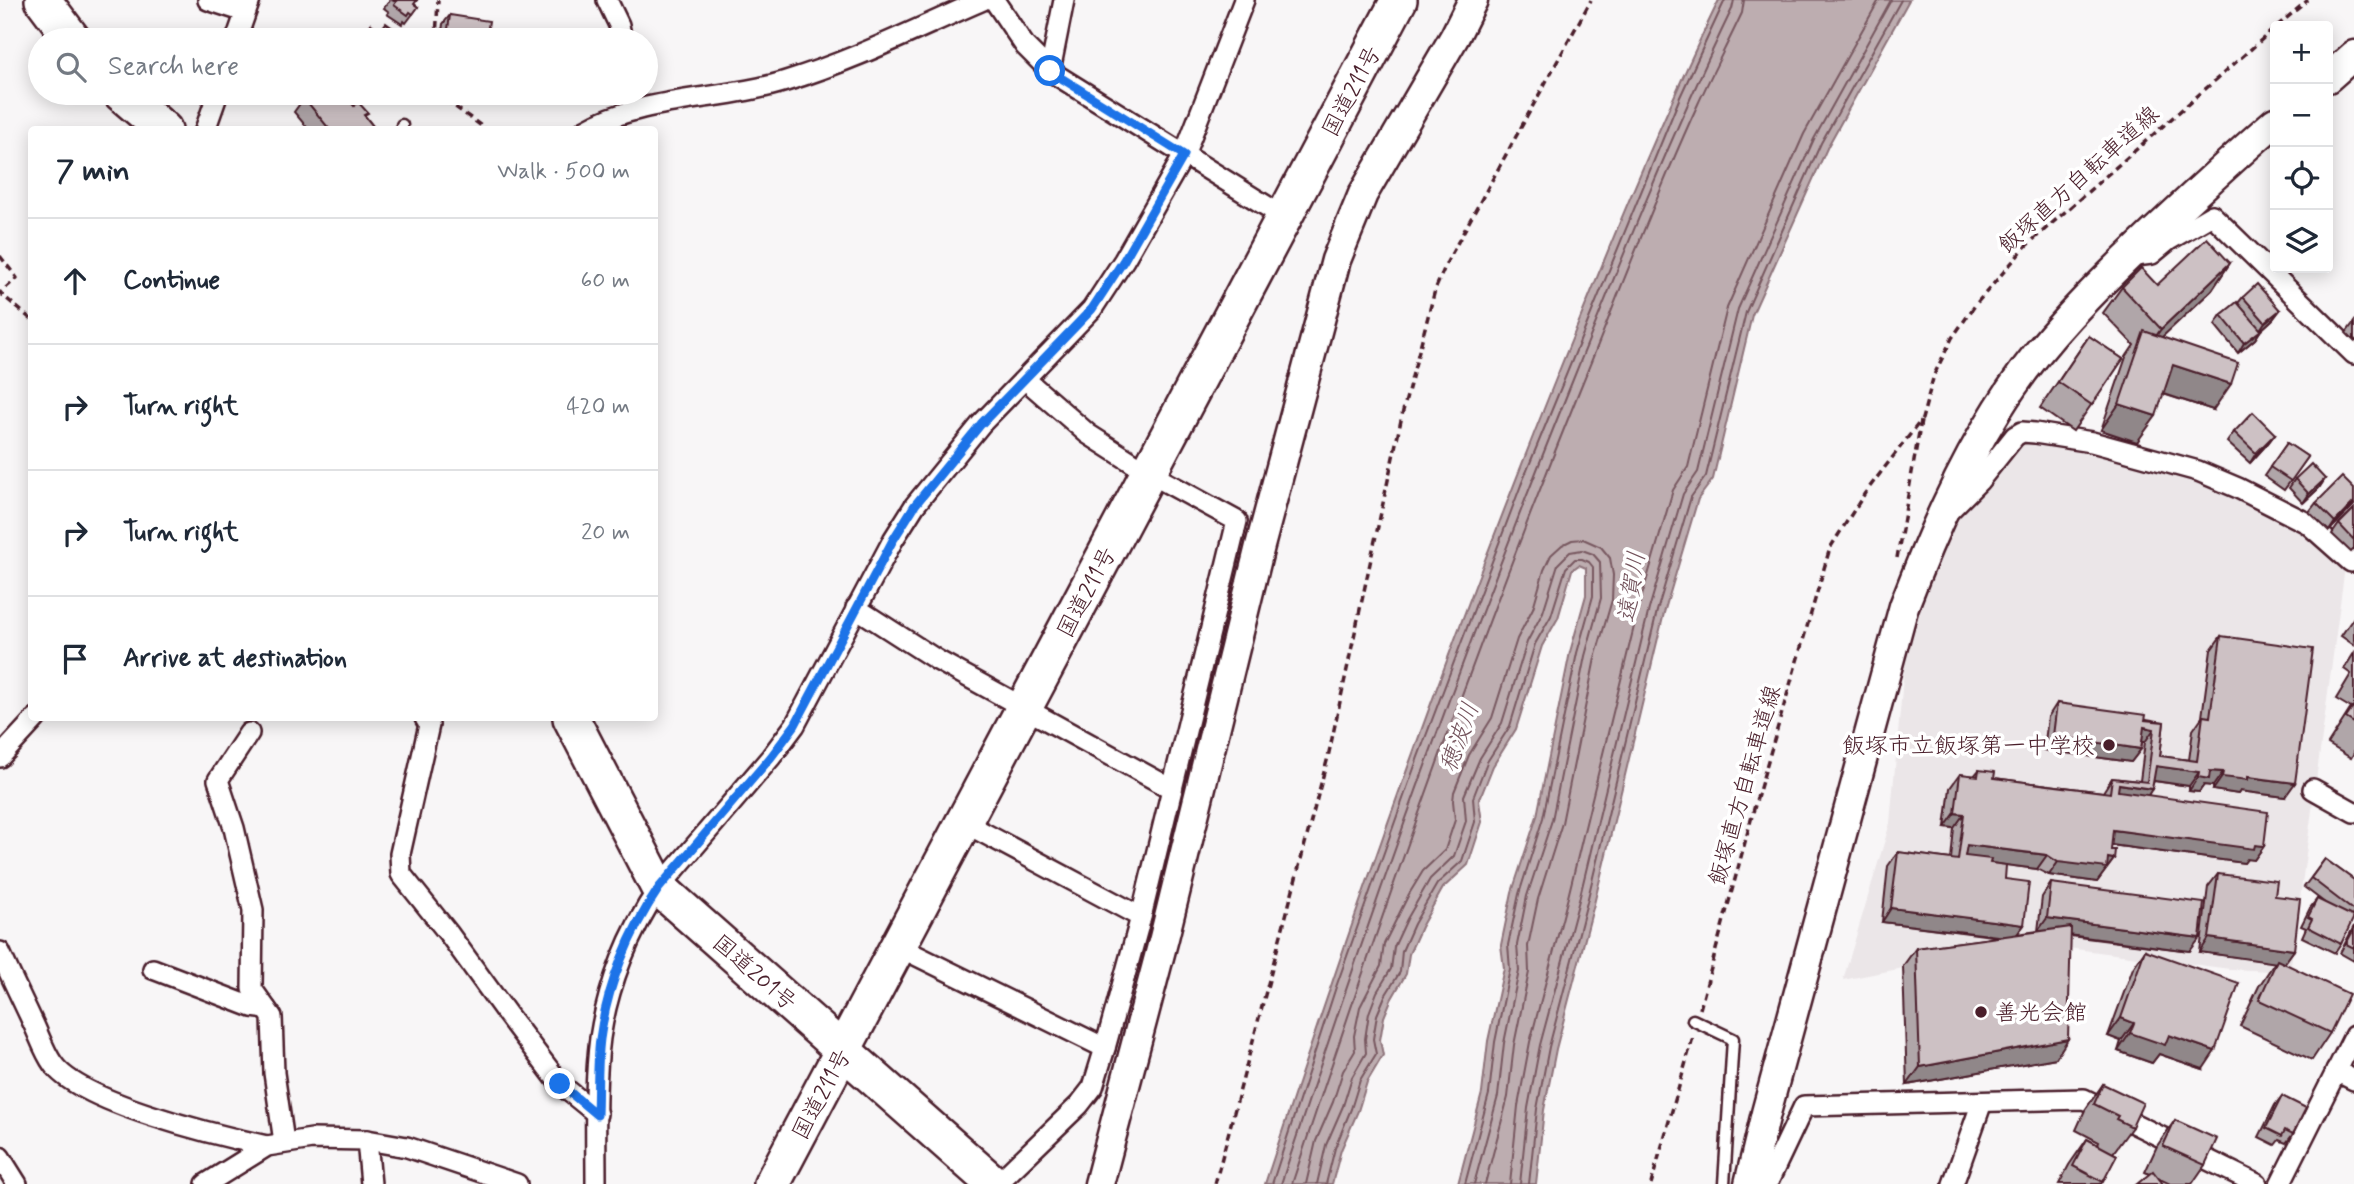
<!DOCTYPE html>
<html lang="en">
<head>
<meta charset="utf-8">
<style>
  body { margin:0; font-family:Mynerve,"Klee One",sans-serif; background:#f2f2f3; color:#1f2937 }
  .controls { position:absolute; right:21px; top:21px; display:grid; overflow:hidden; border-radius:7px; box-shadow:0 4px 18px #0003 }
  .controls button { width:63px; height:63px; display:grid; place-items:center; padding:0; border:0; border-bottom:2px solid #e0e1e3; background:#fff; color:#1f2937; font:35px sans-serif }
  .stop { position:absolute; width:21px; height:21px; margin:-16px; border:5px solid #1a73e8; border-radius:50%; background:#fff }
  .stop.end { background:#1a73e8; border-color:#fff; box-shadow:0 2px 7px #0008 }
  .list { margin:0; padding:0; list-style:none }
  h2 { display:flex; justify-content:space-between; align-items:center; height:91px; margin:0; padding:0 28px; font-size:30px }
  h2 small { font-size:23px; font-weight:400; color:#747a83 }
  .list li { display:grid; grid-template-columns:46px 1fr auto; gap:21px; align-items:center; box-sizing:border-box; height:126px; padding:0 28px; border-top:2px solid #e0e1e3 }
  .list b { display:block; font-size:26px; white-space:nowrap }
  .list em { font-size:23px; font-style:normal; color:#747a83 }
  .icon { flex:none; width:38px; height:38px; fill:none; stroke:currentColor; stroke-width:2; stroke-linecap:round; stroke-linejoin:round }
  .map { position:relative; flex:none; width:2354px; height:1184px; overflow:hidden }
  .search { position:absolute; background:#fff; box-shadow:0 4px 18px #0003; left:28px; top:28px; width:630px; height:77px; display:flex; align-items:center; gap:18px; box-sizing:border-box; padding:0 24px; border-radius:38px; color:#747a83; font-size:26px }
  .panel { position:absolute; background:#fff; box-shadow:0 4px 18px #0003; left:28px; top:126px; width:630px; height:595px; border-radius:7px }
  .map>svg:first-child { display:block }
  .built { fill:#ebe6e8 }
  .water { fill:#bdadb0; stroke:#8f747b; stroke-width:2 }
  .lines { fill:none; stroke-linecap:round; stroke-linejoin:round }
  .shore { stroke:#785860; stroke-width:2 }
  .lane-casing { stroke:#4a1f2b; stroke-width:15 }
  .street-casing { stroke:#4a1f2b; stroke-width:24 }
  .secondary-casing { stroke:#4a1f2b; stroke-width:33 }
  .highway-casing { stroke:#4a1f2b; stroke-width:40 }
  .path { stroke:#4a1f2b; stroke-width:3.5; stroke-dasharray:7 5; stroke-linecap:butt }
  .lane { stroke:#fff; stroke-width:10 }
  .street { stroke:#fff; stroke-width:19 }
  .secondary { stroke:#fff; stroke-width:28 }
  .highway { stroke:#fff; stroke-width:35 }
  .wall { fill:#b0a6a9; stroke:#4a1f2b; stroke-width:2 }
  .shaded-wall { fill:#908789; stroke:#4a1f2b; stroke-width:2 }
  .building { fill:#cdc1c4; stroke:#4a1f2b; stroke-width:2 }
  .route { stroke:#1a73e8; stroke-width:9 }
  .poi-dot { fill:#4a1f2b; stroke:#fff; stroke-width:2.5 }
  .labels { text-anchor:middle; stroke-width:7; stroke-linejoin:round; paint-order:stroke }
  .street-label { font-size:23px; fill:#4a1f2b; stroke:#fff }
  .poi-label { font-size:23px; fill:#4a1f2b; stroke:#fff; text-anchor:end }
  .water-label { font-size:24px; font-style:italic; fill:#72515a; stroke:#fff }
</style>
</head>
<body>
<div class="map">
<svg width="2354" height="1184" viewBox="0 0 2354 1184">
  <rect width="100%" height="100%" fill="#f8f6f7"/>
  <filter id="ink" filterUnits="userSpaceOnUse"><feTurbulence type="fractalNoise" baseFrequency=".0143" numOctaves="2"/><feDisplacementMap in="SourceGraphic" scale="14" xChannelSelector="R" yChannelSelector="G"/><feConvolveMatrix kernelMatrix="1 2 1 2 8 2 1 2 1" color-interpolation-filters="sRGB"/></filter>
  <g filter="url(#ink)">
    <path class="built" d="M2033,438L2110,454L2219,486L2280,513L2345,567L2290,972L2230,969L2029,943L1843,980L1890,823L1904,667L1914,612L1938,552L1963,508L2018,446Z"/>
    <path class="water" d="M1719,0H1909L1828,146L1752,315L1713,479L1698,499L1664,613L1594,904L1556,1049L1544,1110L1536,1184H1458L1482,1093L1488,1041L1504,968L1501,945L1512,892L1537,816L1570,652L1586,595V568L1579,565L1572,570L1558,618L1542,646L1516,729L1493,766L1479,801L1482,822L1468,865L1443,888L1421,927L1409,954L1406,974L1391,1000L1384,1017L1380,1040L1383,1055L1367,1082L1358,1111L1341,1150L1332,1184H1265C1353,913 1449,645 1555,381C1607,252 1659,124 1719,0Z"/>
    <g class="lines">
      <g class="shore">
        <path d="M1272,1184L1336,987L1418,757L1521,485L1680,97L1725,0"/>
        <path d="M1281,1184C1369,915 1464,649 1570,387C1621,260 1672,133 1732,9L1734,0"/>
        <path d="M1292,1184C1380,916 1474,651 1580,389C1619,294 1655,197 1698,104C1712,73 1728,43 1742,13L1744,0"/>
        <path d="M1306,1184L1316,1141L1333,1102L1343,1071L1355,1051L1354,1036L1360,1007L1381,966L1384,944L1409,894L1423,871L1445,850L1455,820L1453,801L1454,792L1469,755L1492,718L1517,639L1533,608L1544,570L1551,555L1562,545L1572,540L1583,539L1601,547L1610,558L1613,575L1612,600L1595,658L1562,823L1538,899L1528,946L1529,972L1514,1045L1508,1097L1485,1184"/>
        <path d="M1317,1184L1326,1145L1343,1106L1352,1077L1366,1053L1365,1039L1369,1013L1377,992L1391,969L1394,947L1407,919L1430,879L1454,856L1466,821L1464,796L1480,758L1502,723L1527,642L1543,612L1558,564L1570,552L1582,550L1593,554L1600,562L1601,598L1585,656L1552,820L1527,896L1517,945L1519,971L1504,1043L1498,1096L1474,1184"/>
        <path d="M1326,1184L1335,1148L1351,1109L1360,1080L1376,1054L1373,1039L1377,1015L1385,996L1400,972L1402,951L1414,924L1437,884L1462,861L1475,822L1473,798L1487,762L1510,726L1535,644L1551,616L1566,568L1575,559H1582L1589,562L1593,567V596L1577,653L1543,818L1519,894L1508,945L1510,969L1495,1042L1489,1094L1465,1184"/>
        <path d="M1510,1184L1518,1106L1530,1042L1568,897L1639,606L1673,490L1688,467L1727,308L1804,134L1879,0"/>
        <path d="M1520,1184L1528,1108L1540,1045L1579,900L1649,609L1683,494L1698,472L1738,309L1814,139L1891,0"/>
        <path d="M1529,1184L1537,1109L1549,1047L1587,902L1657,611L1691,497L1706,476L1746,312L1821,143L1901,0"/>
      </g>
      <defs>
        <g id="lane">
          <path d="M402,130V125"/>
          <path d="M1693,1020L1733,1039L1724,1184"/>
        </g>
        <g id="street">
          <path d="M208,0L245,12"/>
          <path d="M607,0L619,25L622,40"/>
          <path d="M994,0L1025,46L1050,71L1284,217"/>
          <path d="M236,40L250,0"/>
          <path d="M1050,71L1064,0"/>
          <path d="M205,130L218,93"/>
          <path d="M585,130C643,96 723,101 786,81C855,60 918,28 983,0"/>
          <path d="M2127,257L2152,254L2169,240L2212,215L2354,354"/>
          <path d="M1026,380L1088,434L1149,473L1237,521L1172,789"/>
          <path d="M1950,510L1979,481L2015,436L2022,432L2035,433L2092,442L2198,471L2238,488L2307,523L2351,562L2354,559"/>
          <path d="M856,608L937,660L1172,789L1141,917L1105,1048L899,947"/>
          <path d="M425,718L429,725L400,854L401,874L449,934L507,1014L560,1084L597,1114"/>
          <path d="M249,733L218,780L234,828L253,910L252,989L272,1017L274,1073L284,1142"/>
          <path d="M0,757L36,718"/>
          <path d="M2313,789L2354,812"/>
          <path d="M965,823L1141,917"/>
          <path d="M0,952C11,977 23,1001 34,1025C40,1038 45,1053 53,1064C80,1103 220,1136 267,1146"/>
          <path d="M153,969L252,1007L266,1009"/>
          <path d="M2336,1071L2354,1080"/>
          <path d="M367,1140L371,1184"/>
          <path d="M0,1157L17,1184"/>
          <path d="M206,1184L267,1146L312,1139L367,1140L407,1147L517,1184"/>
          <path d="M596,1184C596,1138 594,1084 600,1038C608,985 629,932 659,888L771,757L795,725L893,540L915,505L981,424L1092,309L1124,260L1184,155L1244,0"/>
          <path d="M997,1184L1079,1105L1093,1087L1105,1048"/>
          <path d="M1767,1184L1804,1106L2084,1099L2257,1184"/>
          <path d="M1953,1184L1982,1102"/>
          <path d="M2280,1184L2354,1036"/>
        </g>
        <g id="secondary">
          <path d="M2328,78L2354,55"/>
          <path d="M1099,1184L1164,938L1260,546L1336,260L1363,194L1455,36L1473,0"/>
          <path d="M1749,1184L1766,1113L1904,606C1930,538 1959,471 1998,409C2039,342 2096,287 2153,233C2193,196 2233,158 2275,122"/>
        </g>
        <g id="highway">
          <path d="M43,0L73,40"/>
          <path d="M121,93L164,130"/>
          <path d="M571,718L659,888L994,1184"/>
          <path d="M772,1184L1399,0"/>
        </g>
      </defs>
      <use href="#lane" class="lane-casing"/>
      <use href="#street" class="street-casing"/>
      <use href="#secondary" class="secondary-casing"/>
      <use href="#highway" class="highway-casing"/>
      <g class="path">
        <path d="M2277,26L2308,0"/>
        <path d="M436,40L438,0"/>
        <path d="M436,93L487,130"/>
        <path d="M0,256L17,278L0,293L32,320"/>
        <path d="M1897,558L1921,421"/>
        <path d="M1700,1009L1755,805L1830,548L1865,493L1922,419L1934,375L1952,338L1976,304L2026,246L2275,28"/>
        <path d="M1215,1184L1328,757L1403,411L1435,290L1447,262L1591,0"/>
        <path d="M1651,1184L1694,1034"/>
      </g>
      <use href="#lane" class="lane"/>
      <use href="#street" class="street"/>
      <use href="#secondary" class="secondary"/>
      <use href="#highway" class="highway"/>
    </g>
    <g class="wall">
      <path d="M390,0H417L414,4L418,7L406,23L404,21L402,24L387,14L389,12L384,8Z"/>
      <path d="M450,15L486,40H441L443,24Z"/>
      <path d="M371,24L380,31L409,40H359Z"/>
      <path d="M304,98L354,106L366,117L376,130H309L294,112Z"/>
      <path d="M2230,263L2212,290L2161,337L2213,410L2163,394L2137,442L2101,430L2126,357L2134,345L2103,313L2122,287L2157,285Z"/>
      <path d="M2243,297L2280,310L2273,319L2261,330L2255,339L2238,353L2215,325L2221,315L2238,303Z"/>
      <path d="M2354,322V341L2346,333Z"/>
      <path d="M2089,336L2123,359L2073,431L2040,408Z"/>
      <path d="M2234,432L2275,434L2268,443L2250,463L2227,442Z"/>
      <path d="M2287,443L2308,457L2284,490L2264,476Z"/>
      <path d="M2295,479H2325L2319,488L2303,503L2289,488Z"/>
      <path d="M2316,503L2354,505L2329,531L2309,512Z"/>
      <path d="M2354,509V549L2351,552L2332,534L2339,524Z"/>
      <path d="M2354,617V645L2341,636Z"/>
      <path d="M2221,636L2285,797L2240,791L2238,794L2213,790V786L2204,785L2199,792L2189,791V786L2154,781L2148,795L2264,846L2254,860L2247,859L2244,863L2111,845V850L2114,859L2097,882L2049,875L2037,869L1999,864L2024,925L2017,934L2038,931L2042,897L2051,883L2190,951L2070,936L2056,1058L1907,1085L1903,966L1916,948L2000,937L1882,922L1888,866L1898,852L1951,859L1954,828L1945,827L1950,788L1960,774L1974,776L1979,770L1994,778L2103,792L2112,778L2140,781L2145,742H2142L2141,749L2131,762L2044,750L2048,717L2057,703L2164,722L2160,756L2189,760L2193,730L2202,717L2211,650Z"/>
      <path d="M2354,653V753L2351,758L2328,744L2351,708L2336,699L2351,674L2344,669Z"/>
      <path d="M2325,859L2354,880V913L2352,916L2341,944L2335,953L2302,937L2306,928L2301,926L2310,908L2317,899L2325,903L2304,887Z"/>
      <path d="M2218,874L2275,896L2294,950L2284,963L2330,1033L2312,1060L2240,1026L2259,986L2275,962L2200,952L2208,887Z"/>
      <path d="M2354,926V961L2340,953Z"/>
      <path d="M2145,950L2203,1069L2159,1054L2152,1063L2118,1051L2121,1041L2108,1036L2133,968Z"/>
      <path d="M2103,1084L2132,1127L2113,1153L2117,1155L2101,1184H2059L2069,1165L2087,1139L2098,1145L2099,1142L2076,1130L2085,1110Z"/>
      <path d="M2282,1096L2293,1134L2286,1143L2279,1140L2275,1145L2259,1137L2275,1105Z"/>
      <path d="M2175,1120L2205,1165L2192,1184H2170L2145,1172L2157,1146Z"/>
    </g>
    <g class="shaded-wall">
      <path d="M447,36L476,40H443Z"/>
      <path d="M2230,263L2212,290L2143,355L2161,329Z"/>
      <path d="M2280,310L2273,319L2260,331L2261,330L2255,339L2238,353L2244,343L2259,331L2265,322Z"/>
      <path d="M2173,365L2231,384L2213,410L2155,391Z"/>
      <path d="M2119,404L2156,416L2137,442L2101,430Z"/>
      <path d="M2275,434L2268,443L2250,463L2256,453Z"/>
      <path d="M2325,479L2319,488L2303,503L2309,494Z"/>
      <path d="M2354,502V505L2329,531L2335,522Z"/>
      <path d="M2144,727L2154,729L2145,742L2134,741Z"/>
      <path d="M2053,736L2141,749L2131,762L2044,750Z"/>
      <path d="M2156,766L2199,772L2189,786L2148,780Z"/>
      <path d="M2210,771L2223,772L2213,786L2204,785L2199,792L2189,791L2198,777Z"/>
      <path d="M2222,777H2248L2295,783L2285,797L2240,791L2238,794L2213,790Z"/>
      <path d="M2119,784L2152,789L2143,803L2109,798Z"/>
      <path d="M1955,813L1964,814L1954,828L1945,827Z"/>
      <path d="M2113,830L2255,845L2264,846L2254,860L2247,859L2244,863L2104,844Z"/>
      <path d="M1967,845L2047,855L2037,869L1959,859Z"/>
      <path d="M2108,858L2114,859L2097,882L2049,875L2058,862Z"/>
      <path d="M1891,908L2024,925L2014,938L1882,922Z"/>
      <path d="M2047,918L2200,938L2190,951L2038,931Z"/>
      <path d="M2209,938L2294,950L2284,964L2200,952Z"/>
      <path d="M2121,1018L2134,1023L2121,1041L2108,1036Z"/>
      <path d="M2130,1033L2169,1035L2215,1051L2203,1069L2159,1054L2152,1063L2118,1051Z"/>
      <path d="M2068,1039L2056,1058L1907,1085L1920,1067Z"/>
    </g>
    <g class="building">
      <path d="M392,0H417L414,4L418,7L413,14L410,12L408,15L394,5L396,2Z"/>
      <path d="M450,15L489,21L486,40H476L447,36Z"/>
      <path d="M386,23L409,40H371L363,34L371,24L380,31Z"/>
      <path d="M310,93H343L354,106L358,102L368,113L364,115L376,130H330L304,98Z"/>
      <path d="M2207,238L2230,263L2161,329L2122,287L2141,268L2157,285Z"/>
      <path d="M2257,284L2280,310L2265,322L2243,297Z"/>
      <path d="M2237,302L2261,330L2244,343L2221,315Z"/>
      <path d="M2144,331L2238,363L2231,384L2173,365L2156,416L2119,404Z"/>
      <path d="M2089,336L2123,359L2092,405L2058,382Z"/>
      <path d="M2253,412L2275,434L2256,453L2234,432Z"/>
      <path d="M2287,443L2308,457L2291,481L2270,467Z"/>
      <path d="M2311,464L2325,479L2309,494L2295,479Z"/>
      <path d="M2342,477L2354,489V502L2335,522L2316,503Z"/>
      <path d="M2354,509V540L2339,524Z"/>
      <path d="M2221,636L2313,649L2295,783L2248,777V780L2222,777L2223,772L2210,771L2209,779L2198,777L2199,772L2156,766L2152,789L2119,784L2118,791L2268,812L2264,846L2255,845L2254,849L2113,830L2111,850H2115L2114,859L2108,858L2107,868L2058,862L2047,855L1967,845L1965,856L1991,859L1990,863L2006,865L2005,879L2029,882L2024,925L1891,908L1898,852L1958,860L1964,814L1955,813L1960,774L1978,776L1979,770L1995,772L1994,778L2110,793L2112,778L2147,782L2154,729L2144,727L2141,749L2053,736L2057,703L2146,715L2145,720L2164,722L2160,756L2197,761L2203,716L2210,717Z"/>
      <path d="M2354,706V723L2346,718Z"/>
      <path d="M2325,859L2354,880V911L2311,878Z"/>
      <path d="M2218,874L2277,881L2275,896L2300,899L2294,950L2209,938Z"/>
      <path d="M2051,883L2204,903L2200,938L2047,918Z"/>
      <path d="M2317,899L2354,917L2341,944L2308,927L2312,919L2308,917Z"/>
      <path d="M2071,927L2068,1039L1920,1067L1916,948Z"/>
      <path d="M2354,929V948L2346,944Z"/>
      <path d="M2145,950L2239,983L2215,1051L2169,1035L2165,1045L2130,1033L2134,1023L2121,1018Z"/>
      <path d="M2277,960L2349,994L2330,1033L2259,1000Z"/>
      <path d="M2103,1084L2143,1103L2132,1127L2116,1119L2118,1116L2094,1104Z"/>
      <path d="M2282,1096L2306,1108L2293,1134L2285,1130L2282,1136L2266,1128Z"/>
      <path d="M2175,1120L2217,1139L2205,1165L2163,1146Z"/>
      <path d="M2087,1139L2117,1155L2103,1182L2073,1166Z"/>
      <path d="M2153,1171L2163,1184H2137Z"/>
    </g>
  </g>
  <g class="lines" filter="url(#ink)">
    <path class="route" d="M560,1084L597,1115C598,1090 597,1063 600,1039C607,986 629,932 659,888L771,757L795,725L893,540L915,505L981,424L1092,309L1124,260L1184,155L1050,71"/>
  </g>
  <g class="poi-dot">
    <circle cx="2109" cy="745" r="7"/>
    <circle cx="1981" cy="1012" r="7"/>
  </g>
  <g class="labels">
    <g class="street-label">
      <text transform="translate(1351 91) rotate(-62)" y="8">国道211号</text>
      <text transform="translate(2078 179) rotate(-42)" y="8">飯塚直方自転車道線</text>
      <text transform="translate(1086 592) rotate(-62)" y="8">国道211号</text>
      <text transform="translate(1744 785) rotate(-74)" y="8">飯塚直方自転車道線</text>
      <text transform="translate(755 972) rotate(41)" y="8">国道201号</text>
      <text transform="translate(821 1094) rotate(-62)" y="8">国道211号</text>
    </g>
    <g class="poi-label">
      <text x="2095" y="753">飯塚市立飯塚第一中学校</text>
      <text x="1995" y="1020" text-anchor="start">善光会館</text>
    </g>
    <g class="water-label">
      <text transform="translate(1631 587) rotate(-81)" y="8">遠賀川</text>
      <text transform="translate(1459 737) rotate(-70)" y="8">穂波川</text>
    </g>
  </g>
</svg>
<div class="controls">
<button>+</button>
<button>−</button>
<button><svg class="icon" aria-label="locate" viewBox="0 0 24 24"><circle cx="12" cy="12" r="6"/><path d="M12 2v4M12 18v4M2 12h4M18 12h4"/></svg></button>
<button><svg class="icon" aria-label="layers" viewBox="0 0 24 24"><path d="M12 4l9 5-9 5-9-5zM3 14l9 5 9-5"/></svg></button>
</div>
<div class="stop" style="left:1050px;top:71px"></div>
<div class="stop end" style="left:560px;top:1084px"></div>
<div class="search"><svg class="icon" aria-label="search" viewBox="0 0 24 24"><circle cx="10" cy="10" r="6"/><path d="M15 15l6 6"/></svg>Search here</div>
<section class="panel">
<h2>7 min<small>Walk · 500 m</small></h2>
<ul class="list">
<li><svg class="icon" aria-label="ahead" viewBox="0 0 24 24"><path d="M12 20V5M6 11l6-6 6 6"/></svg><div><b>Continue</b></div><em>60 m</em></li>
<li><svg class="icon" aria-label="right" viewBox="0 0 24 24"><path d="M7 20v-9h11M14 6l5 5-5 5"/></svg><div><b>Turn right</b></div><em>420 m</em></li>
<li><svg class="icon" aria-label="right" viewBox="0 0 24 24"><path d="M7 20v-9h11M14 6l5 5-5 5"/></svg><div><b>Turn right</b></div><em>20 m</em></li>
<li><svg class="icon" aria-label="arrive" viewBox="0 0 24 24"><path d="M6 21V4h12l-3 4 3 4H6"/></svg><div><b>Arrive at destination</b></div></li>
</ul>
</section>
</div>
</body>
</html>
